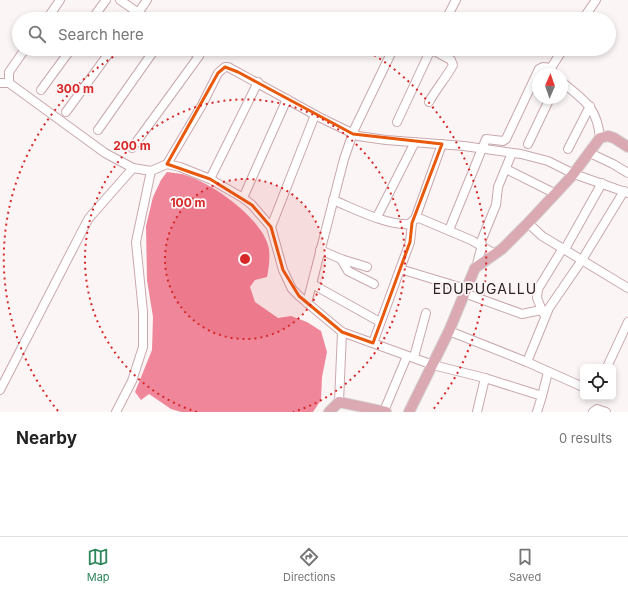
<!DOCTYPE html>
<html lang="en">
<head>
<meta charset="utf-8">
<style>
  body { margin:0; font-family:Inter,sans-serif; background:#f6f6f6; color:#222 }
  .controls { position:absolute; right:12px; bottom:12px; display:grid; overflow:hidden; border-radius:6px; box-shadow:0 2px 6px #0003 }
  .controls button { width:36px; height:36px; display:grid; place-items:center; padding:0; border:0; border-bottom:1px solid #e0e0e0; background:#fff; color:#222; font:20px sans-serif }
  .compass { position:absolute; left:532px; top:68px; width:36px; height:36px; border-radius:50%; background:#fff; box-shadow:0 2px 6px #0003; rotate:2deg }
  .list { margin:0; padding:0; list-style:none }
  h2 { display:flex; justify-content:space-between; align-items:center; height:52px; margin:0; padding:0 16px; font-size:17px }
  h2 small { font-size:13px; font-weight:400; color:#767676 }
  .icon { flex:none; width:22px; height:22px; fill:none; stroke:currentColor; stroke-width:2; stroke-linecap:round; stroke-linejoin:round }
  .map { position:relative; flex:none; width:628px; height:412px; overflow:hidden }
  .search { position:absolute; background:#fff; box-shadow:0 2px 6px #0003; left:12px; right:12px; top:12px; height:44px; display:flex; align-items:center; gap:10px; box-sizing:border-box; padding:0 14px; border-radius:22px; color:#767676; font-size:15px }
  .sheet { height:124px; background:#fff }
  nav { display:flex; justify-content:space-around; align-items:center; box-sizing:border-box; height:56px; border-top:1px solid #e0e0e0; background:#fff; font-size:11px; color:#767676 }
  nav a { display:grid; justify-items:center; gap:2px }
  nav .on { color:#2e875c }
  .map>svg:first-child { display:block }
  .water { fill:#ef869a }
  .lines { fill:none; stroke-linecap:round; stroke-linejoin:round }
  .minor-casing { stroke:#c9a8ad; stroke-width:10 }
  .major-casing { stroke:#d5d3d3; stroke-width:12 }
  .minor { stroke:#fff; stroke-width:8 }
  .major { stroke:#daa9b2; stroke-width:10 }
  .marked { fill:none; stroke:#e8590c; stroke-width:3; stroke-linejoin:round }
  .ring { fill:none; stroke:#d62828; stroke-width:2; stroke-dasharray:2 4 }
  .labels { text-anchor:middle; stroke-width:3.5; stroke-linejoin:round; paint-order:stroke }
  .quarter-label { font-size:14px; letter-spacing:1px; fill:#2e2224; stroke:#fcf5f6 }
  .centre { fill:#d62828; stroke:#fcf5f6; stroke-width:2 }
  .ring-label { font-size:12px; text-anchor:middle; font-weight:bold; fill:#d62828; stroke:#fcf5f6; stroke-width:3.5; stroke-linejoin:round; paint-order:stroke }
</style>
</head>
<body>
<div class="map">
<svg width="628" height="412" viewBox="0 0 628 412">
  <rect width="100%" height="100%" fill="#fcf5f6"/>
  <path class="water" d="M167,172C172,173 177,173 182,174C210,181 264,219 269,249C270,259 269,267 267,277L255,280L250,287L255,302L278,318L291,316L307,322L321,331L327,352L322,377L321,400L313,412H181L171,409L149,394L141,400L135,392L152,350L153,317L147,280L146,226L153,197L161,180Z"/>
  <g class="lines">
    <defs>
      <g id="minor">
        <path d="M120,0L147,19"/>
        <path d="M47,19L60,0"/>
        <path d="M92,19L106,0"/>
        <path d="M134,19L147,0"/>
        <path d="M446,19L456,0"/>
        <path d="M583,19L596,0"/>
        <path d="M554,74L551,68L563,49"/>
        <path d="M562,82C585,101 597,107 600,138"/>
        <path d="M0,83H9L105,153L133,168L89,218L82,231L0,390"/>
        <path d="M9,83V72L25,49"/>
        <path d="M41,90L71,49"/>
        <path d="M429,102C436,89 446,78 453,65L451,60L431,49"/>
        <path d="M66,112L112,49"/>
        <path d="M397,122L431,49"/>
        <path d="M98,130L155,49"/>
        <path d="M528,144L550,98"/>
        <path d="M132,148L199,56L190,49"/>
        <path d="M568,149L590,106"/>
        <path d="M590,153L613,164L628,173"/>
        <path d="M167,164L180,167L210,179L243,198L252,205L271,227L283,270L292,289L299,296L342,332L433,365L485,378L542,396L537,412"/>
        <path d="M133,168L151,171L167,164L202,105L218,73L225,67H228L319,117L358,136L386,140L464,146L521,154L548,161L574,174L628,193"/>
        <path d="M506,169L556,194"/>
        <path d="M210,179L258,82"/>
        <path d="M243,198L287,99"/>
        <path d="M333,200C353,208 387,226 409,224L415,219L419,218L471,240L495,254"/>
        <path d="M377,217L415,142"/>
        <path d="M415,219L442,144"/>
        <path d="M528,223L542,236L628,288"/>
        <path d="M271,227L315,115"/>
        <path d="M449,230L486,139L503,141L506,139L539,69L543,67L551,68"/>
        <path d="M480,244L496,205L498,187L512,153"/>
        <path d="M565,249L602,183"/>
        <path d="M320,250L341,259L367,267"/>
        <path d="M341,259L348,271L374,284"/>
        <path d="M476,268L482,245"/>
        <path d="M400,269L466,289"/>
        <path d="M312,284L380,322"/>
        <path d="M464,293L522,314L541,310"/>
        <path d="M307,303L344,159L354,130L393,49"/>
        <path d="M543,313L537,298L538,289L563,248"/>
        <path d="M449,331L527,362L583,387"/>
        <path d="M373,343L410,242L412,223"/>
        <path d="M414,357L426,313"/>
        <path d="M527,362L549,308L582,260L624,191"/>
        <path d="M607,367L628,322"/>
        <path d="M542,396L548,372"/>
        <path d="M339,402L342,332"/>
        <path d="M384,411L407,356"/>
        <path d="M116,412L132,381L143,347V312L136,242L151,171"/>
        <path d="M477,412L485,378"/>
        <path d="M593,412L597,409L606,412"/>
      </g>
      <g id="major">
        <path d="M329,412L339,402L386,412"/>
        <path d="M409,412L449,331L475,268L502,249L528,223L571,177L600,138L608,136L614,138L628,147"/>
      </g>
    </defs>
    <use href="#minor" class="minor-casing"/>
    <use href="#major" class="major-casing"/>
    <use href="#minor" class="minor"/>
    <use href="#major" class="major"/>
  </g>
  <path class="marked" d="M225,67L238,72L353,134L442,144L412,223L410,242L373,343L342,332L299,296L283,270L271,227L252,205L210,179L167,164L218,73Z"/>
  <circle cx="245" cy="259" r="80" fill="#d62828" fill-opacity=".12"/>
  <g class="ring">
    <circle cx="245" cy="259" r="80"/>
    <path d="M197 412A160 160 0 1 1 293 412"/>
    <path d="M58 411A241 241 0 0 1 126 49M224 19A241 241 0 0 1 266 19M364 49A241 241 0 0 1 432 411"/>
  </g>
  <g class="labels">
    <g class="quarter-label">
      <text x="485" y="294">EDUPUGALLU</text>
    </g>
  </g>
  <circle cx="245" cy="259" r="6" class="centre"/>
  <g class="ring-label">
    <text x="75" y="93">300 m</text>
    <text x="132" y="150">200 m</text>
    <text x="188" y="207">100 m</text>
  </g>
</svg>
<div class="controls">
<button><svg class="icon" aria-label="locate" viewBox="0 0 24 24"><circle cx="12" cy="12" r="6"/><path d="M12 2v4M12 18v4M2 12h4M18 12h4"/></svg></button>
</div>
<svg class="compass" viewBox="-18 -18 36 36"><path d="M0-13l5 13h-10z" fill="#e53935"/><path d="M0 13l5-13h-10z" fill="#767676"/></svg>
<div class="search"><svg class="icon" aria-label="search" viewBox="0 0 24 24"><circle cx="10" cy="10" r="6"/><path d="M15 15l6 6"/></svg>Search here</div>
</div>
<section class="sheet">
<h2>Nearby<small>0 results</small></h2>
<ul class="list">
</ul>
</section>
<nav>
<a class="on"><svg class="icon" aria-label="map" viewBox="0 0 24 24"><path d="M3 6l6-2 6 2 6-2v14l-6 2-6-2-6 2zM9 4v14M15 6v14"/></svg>Map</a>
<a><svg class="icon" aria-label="directions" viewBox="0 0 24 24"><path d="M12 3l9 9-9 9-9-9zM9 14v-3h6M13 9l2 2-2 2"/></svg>Directions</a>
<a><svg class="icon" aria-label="saved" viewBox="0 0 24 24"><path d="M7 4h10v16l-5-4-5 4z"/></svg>Saved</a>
</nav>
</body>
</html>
